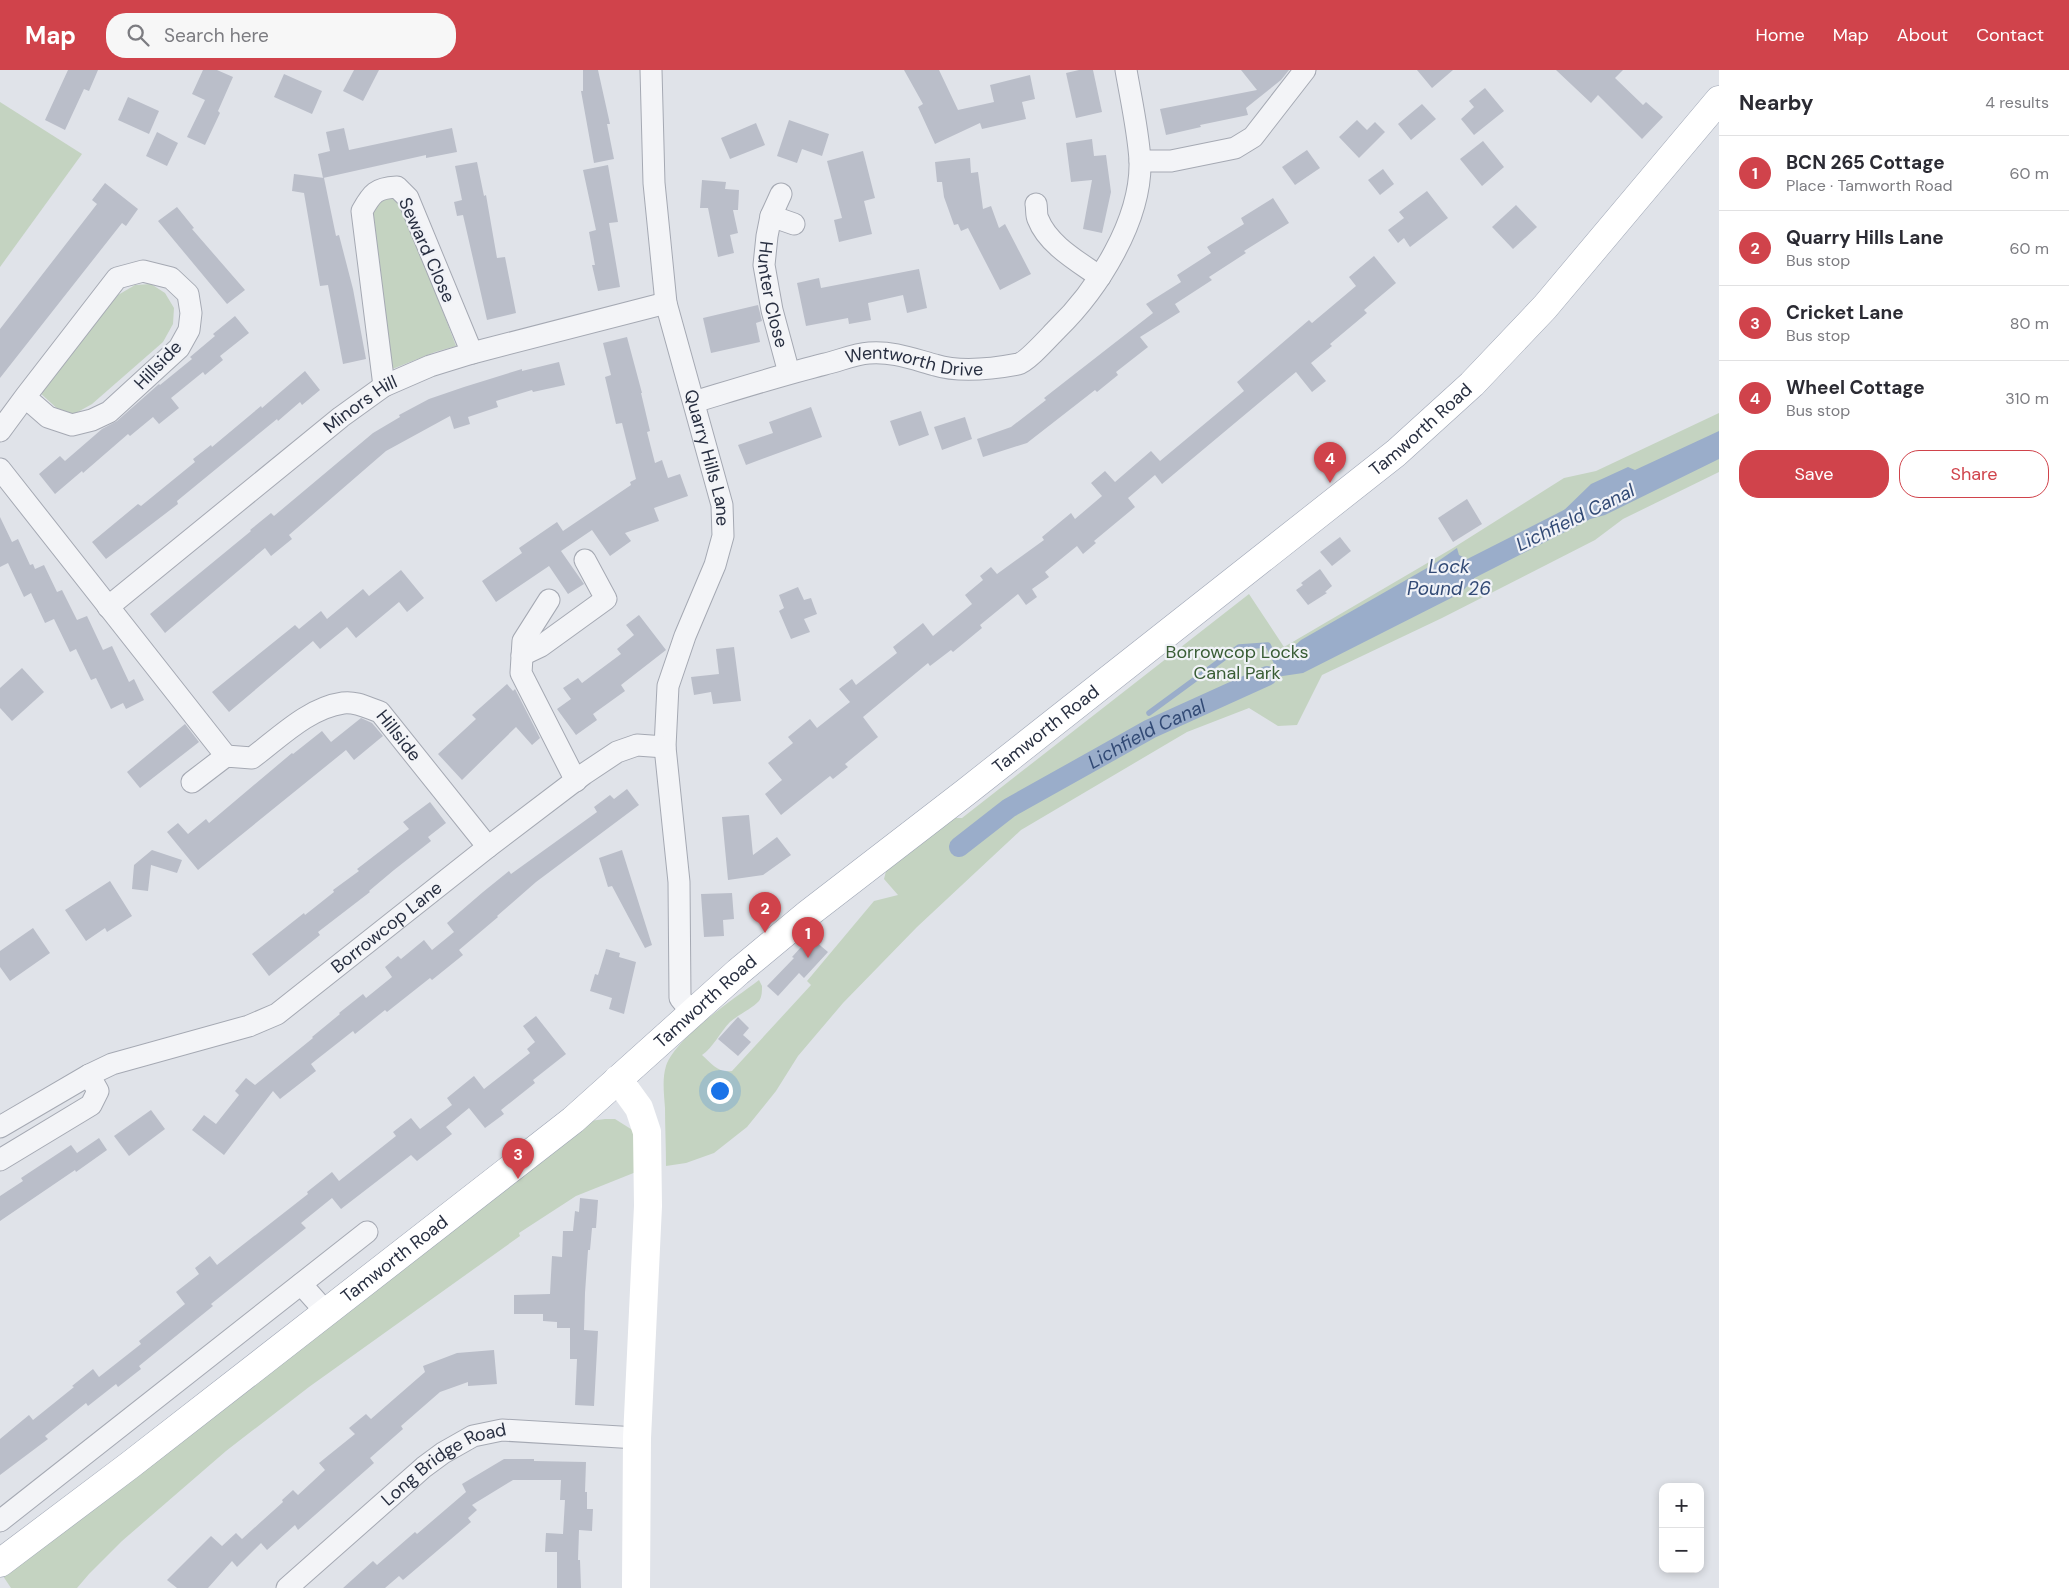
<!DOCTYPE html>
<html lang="en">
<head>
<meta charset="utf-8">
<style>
  body { margin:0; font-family:"DM Sans",sans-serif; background:#f7f7f7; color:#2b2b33 }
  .controls { position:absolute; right:15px; bottom:15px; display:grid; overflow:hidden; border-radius:10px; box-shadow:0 2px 8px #0003 }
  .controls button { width:45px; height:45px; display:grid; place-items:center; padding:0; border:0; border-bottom:1px solid #e1e1e2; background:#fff; color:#2b2b33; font:25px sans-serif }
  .you { position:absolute; left:719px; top:1020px; width:18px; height:18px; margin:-12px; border:4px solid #fff; border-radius:50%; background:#1a73e8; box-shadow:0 0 0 8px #1a73e833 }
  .badge { display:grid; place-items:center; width:32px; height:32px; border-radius:50%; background:#d0434b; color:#fff; font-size:16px; font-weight:700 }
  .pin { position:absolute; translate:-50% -41px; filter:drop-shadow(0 1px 2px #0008) }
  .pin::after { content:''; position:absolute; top:26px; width:18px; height:15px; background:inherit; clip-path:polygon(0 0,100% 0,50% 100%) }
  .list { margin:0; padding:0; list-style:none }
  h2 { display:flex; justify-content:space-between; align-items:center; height:65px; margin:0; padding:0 20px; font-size:21px }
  h2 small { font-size:16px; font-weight:400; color:#7c7c81 }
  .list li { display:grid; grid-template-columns:32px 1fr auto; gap:15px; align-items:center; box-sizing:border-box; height:75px; padding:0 20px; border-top:1px solid #e1e1e2 }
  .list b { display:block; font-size:19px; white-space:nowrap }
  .list p { margin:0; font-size:16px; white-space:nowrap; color:#7c7c81 }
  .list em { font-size:16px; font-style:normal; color:#7c7c81 }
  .actions { display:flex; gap:10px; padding:15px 20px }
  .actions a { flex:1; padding:11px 0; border:1px solid #d0434b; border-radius:20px; text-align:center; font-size:18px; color:#d0434b }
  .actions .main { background:#d0434b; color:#fff }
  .icon { flex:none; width:28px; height:28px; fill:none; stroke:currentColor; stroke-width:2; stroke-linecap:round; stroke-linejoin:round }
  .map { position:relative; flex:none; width:1719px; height:1518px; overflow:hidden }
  header { display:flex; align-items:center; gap:30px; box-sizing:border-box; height:70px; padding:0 25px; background:#d0434b; color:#fff }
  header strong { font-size:24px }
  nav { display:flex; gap:28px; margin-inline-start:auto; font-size:18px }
  .search { width:350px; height:45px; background:#f7f7f7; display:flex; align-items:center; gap:12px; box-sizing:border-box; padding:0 18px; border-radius:20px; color:#7c7c81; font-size:19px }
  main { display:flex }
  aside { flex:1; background:#fff }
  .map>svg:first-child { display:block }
  .green { fill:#c4d3c1 }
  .water { fill:#9aadca }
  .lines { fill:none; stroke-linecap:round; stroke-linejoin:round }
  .stream { stroke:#9aadca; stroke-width:5.5 }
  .canal { stroke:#9aadca; stroke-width:20 }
  .building { fill:#babec9 }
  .street-casing { stroke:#a5a9b3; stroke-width:23 }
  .primary-casing { stroke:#9fa6b5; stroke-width:29 }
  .street { stroke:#f3f4f7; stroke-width:21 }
  .secondary { stroke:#fff; stroke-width:28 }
  .primary { stroke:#fff; stroke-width:28 }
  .labels { text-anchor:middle; stroke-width:4.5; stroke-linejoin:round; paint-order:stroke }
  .street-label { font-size:18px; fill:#282f41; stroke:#f0f2f7 }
  .park-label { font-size:18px; fill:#395d35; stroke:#f0f2f7 }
  .water-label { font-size:19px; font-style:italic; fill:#324a75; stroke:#f0f2f7 }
</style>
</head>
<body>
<header>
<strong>Map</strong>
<div class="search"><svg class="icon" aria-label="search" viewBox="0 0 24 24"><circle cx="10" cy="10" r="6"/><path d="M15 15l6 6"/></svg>Search here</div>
<nav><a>Home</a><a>Map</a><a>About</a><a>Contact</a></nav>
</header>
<main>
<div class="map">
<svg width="1719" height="1518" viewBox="0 0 1719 1518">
  <rect width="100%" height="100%" fill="#e0e3e9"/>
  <g class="green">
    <path d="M0,32L82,84L0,197Z"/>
    <path d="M393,126L401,131L456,276L435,282L390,300L372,141L375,133Z"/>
    <path d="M151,214L165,223L174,238L173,254L163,272L92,334L76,343H62L38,321L118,225L135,215Z"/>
    <path d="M1719,343V402L1623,449L1595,470L1442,548L1322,605L1297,655L1278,656L1249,638L1187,662L1021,760L917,857L843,933L798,986L776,1021L747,1057L714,1083L686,1093L666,1096C666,1077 665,1057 665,1038C664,1024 662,1009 666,996C676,967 734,929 759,910L762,916C762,921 762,927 759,931C753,938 738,945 730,952C720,962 713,978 702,985C712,994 718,1003 732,1001L811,915L807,911L874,831L898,825L884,809L887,797L950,748H962L1249,524L1284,577L1453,478L1564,408L1596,401Z"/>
    <path d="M605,1049H615L634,1061L636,1102L576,1126L519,1163L520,1166L309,1317L226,1381L122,1471L89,1504L77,1518H11L1,1503L590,1051Z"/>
  </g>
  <g class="water">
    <path d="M1719,361V389L1605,445L1561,457L1557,447L1591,414L1628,397L1635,400Z"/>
    <path d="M1457,478L1459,485L1469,490L1480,486L1485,496L1461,523L1303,603L1276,607L1242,622V617L1239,611L1272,596L1301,570L1434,494Z"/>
  </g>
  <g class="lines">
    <path class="stream" d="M1149,643L1239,577L1268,575L1279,598"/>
    <g class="canal">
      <path d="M1460,504L1584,441"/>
      <path id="s1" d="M959,777L1009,738L1150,659L1267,606"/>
    </g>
  </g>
  <g class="building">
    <path d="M68,0H98L89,21L84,19L65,60L45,50Z"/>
    <path d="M203,0H217L233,7L218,41L220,43L205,75L187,67L205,30L192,24Z"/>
    <path d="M354,0H379L363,31L343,21Z"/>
    <path d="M583,0H598L610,54H607L614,89L594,93L581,21H583Z"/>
    <path d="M904,0H939L958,40L994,32L990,15L1030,5L1035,29L1022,32L1026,49L982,59L980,53L935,74L918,37L923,34Z"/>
    <path d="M1079,0H1093L1102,42L1076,48L1066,3Z"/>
    <path d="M1241,0H1289L1281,10L1246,38L1248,45L1200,55L1201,57L1166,65L1160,39L1257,20Z"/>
    <path d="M1417,0H1453L1432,18Z"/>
    <path d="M1556,0H1623L1615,8L1643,35L1646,32L1663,47L1642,69L1598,25L1591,33Z"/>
    <path d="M284,4L322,21L312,44L274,27Z"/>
    <path d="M1485,18L1504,41L1474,65L1461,49L1474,37L1469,31Z"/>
    <path d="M128,27L159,41L149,64L118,50Z"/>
    <path d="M1422,34L1436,49L1411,70L1398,54Z"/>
    <path d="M789,50L829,64L822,86L802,79L797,93L777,86Z"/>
    <path d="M1357,50L1367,60L1375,52L1385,62L1359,88L1339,67Z"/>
    <path d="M756,53L765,75L730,89L721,68Z"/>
    <path d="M344,58L349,80L452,58L457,82L426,88V85L323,108L318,84L330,81L326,62Z"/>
    <path d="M157,62L178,73L167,96L146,86Z"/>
    <path d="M1092,69L1094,86L1106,85L1111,122L1102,163L1083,159L1092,110L1071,112L1066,73Z"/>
    <path d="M1483,71L1504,97L1482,116L1460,89Z"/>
    <path d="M1307,80L1320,98L1295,115L1282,97Z"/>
    <path d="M863,81L875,128L864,131L872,164L839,172L834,150L842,148L827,91Z"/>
    <path d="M970,88L971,103L978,102L983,139L991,136L999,158L1005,154L1031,204L1000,220L968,158L961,161L958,154L954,155L944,127L942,112H937L935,92Z"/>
    <path d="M477,92L484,126L486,125L497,188L505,187L516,243L487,250L463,145L457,146L454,132L462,130L455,96Z"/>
    <path d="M608,95L618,152L609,153L620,217L598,221L592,195H595L589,162L596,160L583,100Z"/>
    <path d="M1383,99L1394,114L1380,125L1368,110Z"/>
    <path d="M294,104L324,108L336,166L339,165L353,219L366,289L343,294L328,215L320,216L304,123L292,121Z"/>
    <path d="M702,110L726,112L725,119L739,120L738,140H733L738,163L730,165L734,183L718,187L708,138H700Z"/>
    <path d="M105,113L138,139L126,156L122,153L0,308V259L97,134L92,130Z"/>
    <path d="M1427,121L1448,148L1410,177L1404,168L1398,173L1388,160L1404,148L1399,142Z"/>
    <path d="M1273,128L1289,153L1244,181L1246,183L1209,207L1212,210L1175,234L1180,242L1140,267L1148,277L1116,302L1118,305L1097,322L1095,320L1027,373L983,387L977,369L1011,357L1046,330L1044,328L1153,243L1146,234L1181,212L1177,205L1211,183L1207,177L1244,154L1241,148Z"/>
    <path d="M1516,135L1537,157L1513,179L1492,157Z"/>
    <path d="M177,137L194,158L192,159L245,220L227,234L158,151Z"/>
    <path d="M1374,186L1396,213L1364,240L1367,243L1330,274L1332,276L1311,293L1326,311L1312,322L1296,302L1162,414L1155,405L1128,428L1135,437L1094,471L1096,473L1083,484L1077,476L1045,502L1049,507L1032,519L1037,527L1026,535L1018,524L980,555L982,558L953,582L951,580L930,596L928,593L863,647L878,667L845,694L848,697L833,709L830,706L781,745L765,724L782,710L768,693L793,673L788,667L810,649L817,658L850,632L839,619L852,609L856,615L897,583L893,577L923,553L933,566L972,534L965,525L983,510L980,506L991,497L997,504L1044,470L1042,467L1071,443L1075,449L1102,426L1091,413L1105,401L1115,412L1151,381L1160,391L1244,321L1237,312L1309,250L1312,253L1356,216L1349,207Z"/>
    <path d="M919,199L927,238L907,243L903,225L868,233L871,250L849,254L848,248L806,256L797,213L819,208L821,218Z"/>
    <path d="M758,235L762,251L756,253L760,272L711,283L703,248Z"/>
    <path d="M235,246L249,263L220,286L223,290L205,305L203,302L171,328L179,338L159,354L153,347L130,366L128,364L83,403L82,401L55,424L39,404L60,386L65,391L102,359L117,351L159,314L160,315L192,289L190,287L215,266L213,264Z"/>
    <path d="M627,267L642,323H641L650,361L647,362L655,393L662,390L668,408L680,404L688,426L654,438L659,451L625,463L631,471L610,486L592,460L561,481L584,514L568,524L549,496L496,532L482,511L522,483L519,478L557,452L563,461L631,415L630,412L636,409L622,353L616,354L605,307L611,305L603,273Z"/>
    <path d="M559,292L565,315L533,322L532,320L496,331L498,337L468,347L470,354L454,359L450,346L386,381L289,465L292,469L271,486L265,478L165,563L150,544L251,461L250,460L271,443L274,446L373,363L400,347L399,345L429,329L464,317L522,299V301Z"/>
    <path d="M305,301L320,320L302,335L300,332L278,351L277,349L177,431L178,434L106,489L92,472L138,434L141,436L195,392L193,389L211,375L212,377L261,336L262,338Z"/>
    <path d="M811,337L822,367L746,395L738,375L773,363L769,352Z"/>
    <path d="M921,341L929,365L899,376L890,351Z"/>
    <path d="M965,347L972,369L942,380L934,357Z"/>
    <path d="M1467,429L1482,454L1453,472L1438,448Z"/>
    <path d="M0,447L12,472L18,469L30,495L33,494L35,499L44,495L57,522L62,520L77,550L87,546L103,580L112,576L129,612L134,609L144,630L126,639L123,633L111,639L96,608L91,610L76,579L70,582L54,549L45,553L31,523L24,527L8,493L0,497Z"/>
    <path d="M1340,467L1351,481L1332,496L1320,482Z"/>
    <path d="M1320,499L1332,516L1325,522L1327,523L1308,535L1296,520L1303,515L1301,513Z"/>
    <path d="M401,500L424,528L407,542L399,532L356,568L347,557L320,579L313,571L229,642L212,622L295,555L299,559L321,541L327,549L363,519L369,526Z"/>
    <path d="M798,517L804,530L811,528L817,544L804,549L810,562L791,569L779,541L784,538L779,525Z"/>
    <path d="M639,545L666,580L621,615L625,621L593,644L597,650L576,665L557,639L571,629L563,618L578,608L582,613L621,584L617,579L634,565L626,555Z"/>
    <path d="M734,577L741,631L713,634L711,622L694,625L691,607L719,604L716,579Z"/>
    <path d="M22,598L44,622L12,651L0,638V618Z"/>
    <path d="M507,614L513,621L515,619L540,668L532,675L516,657L462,710L438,684L476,649L472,645Z"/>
    <path d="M361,648L372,653L383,666L354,690L346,680L198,800L167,762L178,753L188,764L206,749L209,753L292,683L293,684L322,661L331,672Z"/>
    <path d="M185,654L199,672L140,718L127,702Z"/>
    <path d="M627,719L639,735L536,812L497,846L498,847L459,880L463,885L432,910L430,908L387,942L385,940L355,964L353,961L311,994L316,1001L280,1029L273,1021L224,1085L192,1060L204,1045L216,1054L239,1025L235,1021L246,1008L255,1015L313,968L312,967L340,944L339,943L363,924L366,928L392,907L385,897L398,886L401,889L424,870L432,880L454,862L447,853L483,822L509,801L511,804L597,742L594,737L610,725L614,729Z"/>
    <path d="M430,732L446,753L428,767L431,771L394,800L369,821L370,822L318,862L320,865L269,906L252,884L304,843L305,845L334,822L333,820L359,801L357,799L409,759L403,752Z"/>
    <path d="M749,745L753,785L777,767L791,785L763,805L728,810L722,747Z"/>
    <path d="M152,780L182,790L177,803L151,795L148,821L132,819L134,795Z"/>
    <path d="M622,780L652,875L645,878L612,816L608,817L599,788Z"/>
    <path d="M110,811L132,846L107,862L105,858L86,871L65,840Z"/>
    <path d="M732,823L734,849L723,850L724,866L704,867L701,824Z"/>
    <path d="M33,858L50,883L10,911L0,897V881Z"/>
    <path d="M815,871L828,882L804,908L799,903L778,926L767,916L794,888L792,887L802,876L807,880Z"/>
    <path d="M606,879L620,883L619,887L636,892L624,944L609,939L612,928L590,921L595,904L598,905Z"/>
    <path d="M536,946L566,984L533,1010L535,1013L501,1040L504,1044L485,1058L469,1038L446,1057L452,1064L417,1091L411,1085L341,1139L332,1128L301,1153L306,1158L211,1234L213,1236L139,1296L141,1299L118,1317L116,1314L88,1336L86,1333L45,1366L48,1369L0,1405V1369L29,1345L33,1350L74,1317L72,1316L93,1299L99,1307L141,1274L139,1271L185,1234L176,1222L199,1204L195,1198L210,1186L217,1195L308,1124L307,1122L332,1102L339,1111L396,1066L393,1062L411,1048L420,1059L452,1035L447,1028L474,1006L484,1019L530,983L527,979L535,972L523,956Z"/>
    <path d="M738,947L749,958L743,965L751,972L738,986L718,969Z"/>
    <path d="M151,1040L165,1059L129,1086L114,1066Z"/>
    <path d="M99,1068L107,1080L76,1102L75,1100L0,1151V1126L23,1111L21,1108L71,1075L77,1083Z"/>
    <path d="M580,1128L598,1130L596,1158H592L590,1180H588L585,1223L584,1260L598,1261L594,1336L575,1335L577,1289H570V1258H557V1252L543,1251V1244H514V1225L550,1224L552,1186L562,1187L563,1161H573L575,1141L579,1142Z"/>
    <path d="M494,1280L497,1314L468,1316V1312L440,1322L401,1356L403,1359L370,1388L374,1393L298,1460L295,1455L267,1480L261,1473L237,1497L232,1491L208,1518H177L167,1510L211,1466L222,1476L236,1463L242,1469L283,1432L282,1430L293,1420L298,1425L325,1400L319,1393L355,1364L349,1358L366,1344L371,1349L425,1302L423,1296L457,1283Z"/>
    <path d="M504,1389H534V1391L586,1392L585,1422H587V1439H593L592,1461L579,1460L578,1490H580L581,1518H557V1482H545L546,1463L563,1464L565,1430H560L561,1410H513L472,1435L477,1440L468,1448L471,1452L403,1510L399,1506L385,1518H343L373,1491L377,1495L415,1462L417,1464L466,1422L462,1414Z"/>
  </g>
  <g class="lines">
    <defs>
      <g id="street">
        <path id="s2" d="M651,0L654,113L666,233L722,435L723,466L715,495L685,566L668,616L665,677L679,812L680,928L692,943"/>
        <path d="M1140,91H1171L1235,78L1253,67L1305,0"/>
        <path id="s3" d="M781,124L771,146L767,166L764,195L772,240L789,303"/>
        <path d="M1036,134C1037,139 1036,145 1038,149C1048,175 1079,192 1100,207"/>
        <path d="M771,146L794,154"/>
        <path d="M384,316L362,141C372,123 376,118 397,117L408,128L472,283"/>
        <path id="s4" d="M694,332C737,319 781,305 825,294C839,291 854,284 869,283C892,281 913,289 935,295C961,303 992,299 1018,294C1027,292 1049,267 1057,259C1098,219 1142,150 1140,90C1138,60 1131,29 1126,0"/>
        <path d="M0,361L25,327L117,208L143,201L171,208L188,224L191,243L189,260L179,278L109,342L92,350L72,355L48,347L25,327"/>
        <path d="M0,399L226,686"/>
        <path d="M549,530L523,571L521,603L576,711"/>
        <path id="s5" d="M108,537L341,347L384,316L430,296L472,283L666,233"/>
        <path d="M522,585L541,576L606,529L585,490"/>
        <path id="s6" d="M192,712L226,686L252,688C279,668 308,638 343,633C356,631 368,638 380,642L488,777"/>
        <path id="s7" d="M0,1057L89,1005L112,994L249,956L277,944L488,777L584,704L617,682L637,675L665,677"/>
        <path d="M0,1090L91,1035L98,1021L89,1005"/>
        <path d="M301,1214L325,1241"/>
        <path d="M0,1451L367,1162"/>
        <path id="s8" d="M287,1518L424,1397L443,1383L473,1366L502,1360L637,1368"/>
      </g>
      <g id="primary">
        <path id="s9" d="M0,1493L130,1395L573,1050L738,902L809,843L966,722L1396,383L1472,314L1545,237L1719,30"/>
      </g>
    </defs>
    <use href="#street" class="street-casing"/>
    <use href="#primary" class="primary-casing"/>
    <use href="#street" class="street"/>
    <path class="secondary" d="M618,1009L639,1038L647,1062L648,1136L637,1368L636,1518"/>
    <use href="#primary" class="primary"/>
  </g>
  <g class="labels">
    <g class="street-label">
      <text transform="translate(427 180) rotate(66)" y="6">Seward Close</text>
      <text dy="6" stroke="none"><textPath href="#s3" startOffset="104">Hunter Close</textPath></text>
      <text dy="6" stroke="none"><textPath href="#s4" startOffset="228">Wentworth Drive</textPath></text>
      <text transform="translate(158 295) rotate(-46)" y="6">Hillside</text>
      <text dy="6" stroke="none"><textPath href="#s5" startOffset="324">Minors Hill</textPath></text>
      <text dy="6" stroke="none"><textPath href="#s9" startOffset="1818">Tamworth Road</textPath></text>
      <text dy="6" stroke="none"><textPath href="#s2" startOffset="394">Quarry Hills Lane</textPath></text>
      <text dy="6" stroke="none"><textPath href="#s9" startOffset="1338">Tamworth Road</textPath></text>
      <text dy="6" stroke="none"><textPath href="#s6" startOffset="245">Hillside</textPath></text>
      <text dy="6" stroke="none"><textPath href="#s7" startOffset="441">Borrowcop Lane</textPath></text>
      <text dy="6" stroke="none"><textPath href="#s9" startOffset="902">Tamworth Road</textPath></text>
      <text dy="6" stroke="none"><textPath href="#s9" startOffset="498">Tamworth Road</textPath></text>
      <text dy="6" stroke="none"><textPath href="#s8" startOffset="202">Long Bridge Road</textPath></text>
    </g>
    <g class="park-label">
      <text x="1237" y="588">Borrowcop Locks<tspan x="1237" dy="21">Canal Park</tspan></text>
    </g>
    <g class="water-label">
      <text transform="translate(1575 447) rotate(-26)" y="7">Lichfield Canal</text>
      <text x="1449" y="503">Lock<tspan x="1449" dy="22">Pound 26</tspan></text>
      <text dy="7" stroke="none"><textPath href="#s1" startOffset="220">Lichfield Canal</textPath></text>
    </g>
  </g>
</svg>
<div class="controls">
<button>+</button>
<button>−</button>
</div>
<div class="you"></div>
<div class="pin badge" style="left:808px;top:888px">1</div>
<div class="pin badge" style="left:765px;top:863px">2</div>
<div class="pin badge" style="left:518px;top:1109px">3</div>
<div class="pin badge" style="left:1330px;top:413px">4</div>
</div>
<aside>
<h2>Nearby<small>4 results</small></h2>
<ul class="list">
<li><span class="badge">1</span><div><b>BCN 265 Cottage</b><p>Place · Tamworth Road</p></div><em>60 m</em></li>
<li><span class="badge">2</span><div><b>Quarry Hills Lane</b><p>Bus stop</p></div><em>60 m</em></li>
<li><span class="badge">3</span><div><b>Cricket Lane</b><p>Bus stop</p></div><em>80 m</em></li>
<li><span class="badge">4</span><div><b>Wheel Cottage</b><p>Bus stop</p></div><em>310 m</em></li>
</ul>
<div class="actions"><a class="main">Save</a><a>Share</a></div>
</aside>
</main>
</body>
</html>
